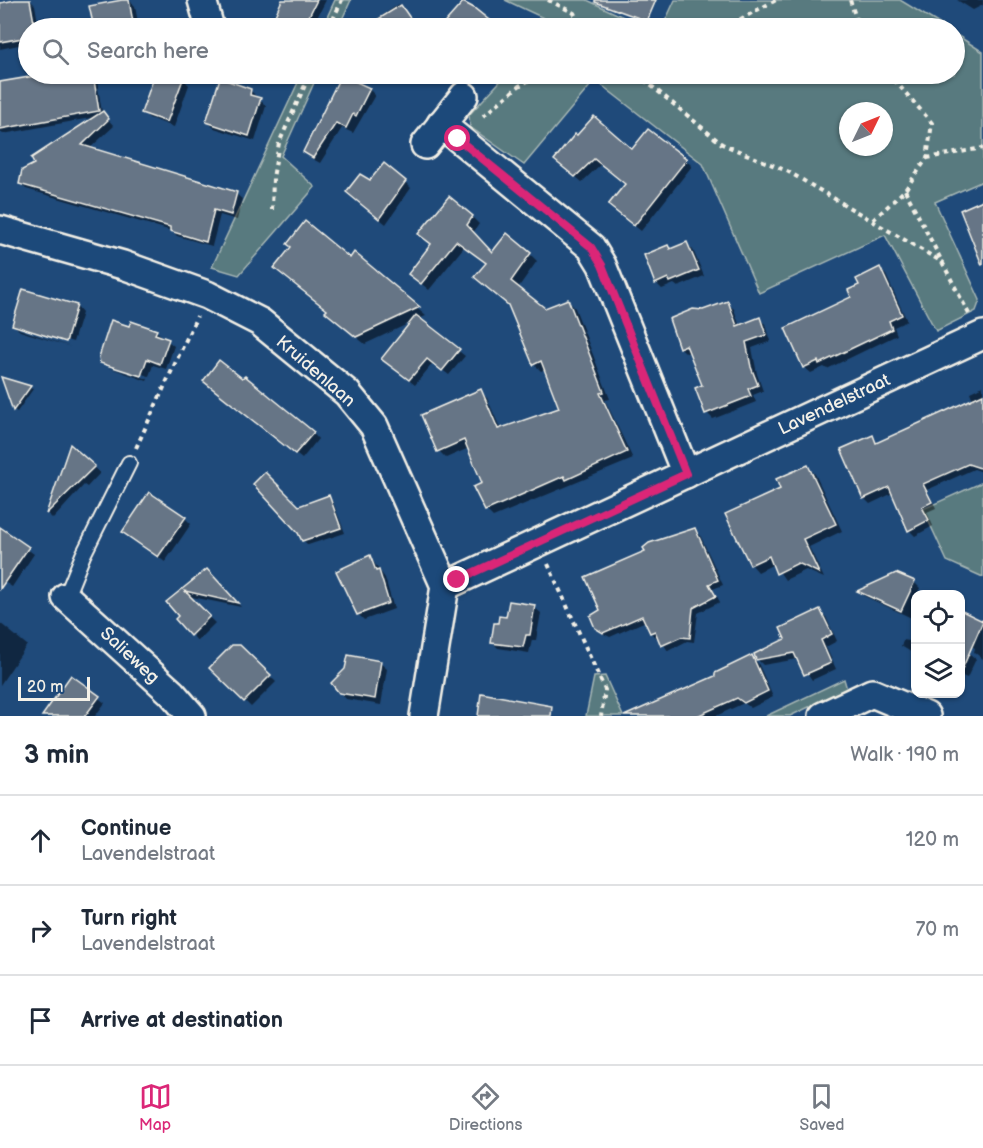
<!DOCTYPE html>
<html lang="en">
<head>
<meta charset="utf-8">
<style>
  body { margin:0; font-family:"Balsamiq Sans",sans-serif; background:#f2f2f3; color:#1f2937 }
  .controls { position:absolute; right:18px; bottom:18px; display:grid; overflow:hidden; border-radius:12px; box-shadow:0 2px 4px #0004 }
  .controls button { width:54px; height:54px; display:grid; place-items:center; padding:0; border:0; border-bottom:2px solid #e0e1e3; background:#fff; color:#1f2937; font:30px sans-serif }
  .compass { position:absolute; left:839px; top:102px; width:54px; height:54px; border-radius:50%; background:#fff; box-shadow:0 2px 4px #0004; rotate:47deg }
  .scale { position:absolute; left:18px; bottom:15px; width:72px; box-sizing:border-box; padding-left:6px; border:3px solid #f4f1e8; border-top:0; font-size:16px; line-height:21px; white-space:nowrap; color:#f4f1e8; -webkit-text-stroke:4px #1f4a7a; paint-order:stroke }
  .stop { position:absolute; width:18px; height:18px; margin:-14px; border:4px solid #db2777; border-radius:50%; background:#fff }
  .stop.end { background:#db2777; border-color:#fff; box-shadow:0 2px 6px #0008 }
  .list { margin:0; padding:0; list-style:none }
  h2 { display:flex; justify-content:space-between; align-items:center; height:78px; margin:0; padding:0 24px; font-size:26px }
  h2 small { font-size:20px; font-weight:400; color:#747a83 }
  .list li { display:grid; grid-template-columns:39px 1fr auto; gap:18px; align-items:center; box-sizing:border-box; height:90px; padding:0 24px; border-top:2px solid #e0e1e3 }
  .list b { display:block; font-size:22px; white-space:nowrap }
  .list p { margin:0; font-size:20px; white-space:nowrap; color:#747a83 }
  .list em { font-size:20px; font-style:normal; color:#747a83 }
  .icon { flex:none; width:33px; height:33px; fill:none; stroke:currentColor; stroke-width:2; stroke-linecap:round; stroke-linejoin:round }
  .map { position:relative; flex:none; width:983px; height:716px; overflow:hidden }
  .search { position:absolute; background:#fff; box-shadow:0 2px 4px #0004; left:18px; right:18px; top:18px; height:66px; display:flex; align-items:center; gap:15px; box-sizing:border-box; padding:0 21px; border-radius:33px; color:#747a83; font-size:22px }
  .sheet { height:348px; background:#fff }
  nav { display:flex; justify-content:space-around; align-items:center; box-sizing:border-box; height:84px; border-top:2px solid #e0e1e3; background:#fff; font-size:16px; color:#747a83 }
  nav a { display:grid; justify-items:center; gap:3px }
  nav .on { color:#db2777 }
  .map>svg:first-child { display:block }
  .green { fill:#587a7f; stroke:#a6b6b4; stroke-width:1.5; fill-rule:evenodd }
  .shadow { fill:#0007 }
  .building { fill:#667586; stroke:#f4f1e8; stroke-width:1.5 }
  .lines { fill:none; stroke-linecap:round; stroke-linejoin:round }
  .service-casing { stroke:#f4f1e8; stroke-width:18 }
  .minor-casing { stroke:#f4f1e8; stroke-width:32 }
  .path { stroke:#f4f1e8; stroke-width:4; stroke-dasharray:4.5 4.5; stroke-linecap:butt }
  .service { stroke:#1f4a7a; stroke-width:14 }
  .minor { stroke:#1f4a7a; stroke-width:27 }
  .route { stroke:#db2777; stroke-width:8 }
  .labels { text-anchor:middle; stroke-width:4.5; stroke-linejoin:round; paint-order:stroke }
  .street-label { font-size:18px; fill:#f4f1e8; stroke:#1f4a7a }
</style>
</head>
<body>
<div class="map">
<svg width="983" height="716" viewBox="0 0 983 716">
  <rect width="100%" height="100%" fill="#1f4a7a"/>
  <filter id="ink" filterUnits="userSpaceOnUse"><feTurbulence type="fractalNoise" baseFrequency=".0167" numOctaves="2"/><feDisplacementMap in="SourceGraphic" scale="12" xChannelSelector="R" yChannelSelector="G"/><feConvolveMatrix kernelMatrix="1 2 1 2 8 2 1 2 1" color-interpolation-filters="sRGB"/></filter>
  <g filter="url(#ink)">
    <g class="green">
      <path d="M335,0H351L338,28H322Z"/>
      <path d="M505,0H587L647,28H545L550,21Z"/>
      <path d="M675,0H900L946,28H662Z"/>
      <path d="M955,34L983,52V181L935,202L980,300L976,311L936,331L885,235L759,293L703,164L595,80L524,165L470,127L469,115L507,74H954ZM848,111H884V147H848Z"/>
      <path d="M302,74H318L281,156L315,187L239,275L212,267Z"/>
      <path d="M983,482V577L947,561L923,509Z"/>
      <path d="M605,676L623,716H586L594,677Z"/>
      <path d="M844,679L847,689L790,716H766Z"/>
    </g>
    <g class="shadow">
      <path d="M23,0H30L35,5L39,28H28V43L0,49V4Z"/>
      <path d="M129,0L135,6L139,28H95L91,8Z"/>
      <path d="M281,0H326L312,28H288L281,25L275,19Z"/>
      <path d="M957,0H983V5L973,10Z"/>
      <path d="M399,4L417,28H364Z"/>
      <path d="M463,4L496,28H453L447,23Z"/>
      <path d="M55,74H96L102,113L114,126L89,149L236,194L242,199L237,220L220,215L212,246L177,236L172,231L26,189L20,183L36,164L96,117L3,134L0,132V84Z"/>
      <path d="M156,74H190L186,82L189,85L174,127L149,118L143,112Z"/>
      <path d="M369,89L375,95L353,133L342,128L320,163L311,158L305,152Z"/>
      <path d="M250,90L266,106L255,141L214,128L208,122Z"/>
      <path d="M632,151L686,160L692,166L641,231L616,211L626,185L601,164L582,182L556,160Z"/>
      <path d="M405,182L411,188L386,224L354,198Z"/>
      <path d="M472,217L479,224L473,233L492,254H530L537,261L518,288L545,309L568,301L575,308L610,399L605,400L633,459L493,517L486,510L484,483L469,448L446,458L439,451L480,391L487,398L501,430L560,409L546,369L541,371L534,364L511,306L487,264L464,247L429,290L417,280Z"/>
      <path d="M687,244L693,250L704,276L678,287L674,284L662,289L656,283L671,251Z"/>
      <path d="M355,255L426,316L418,319L465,356L449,375L433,363L415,385L389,365L412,322L365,344L335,320L350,260Z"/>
      <path d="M880,269L886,275L907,321L894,327L897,335L827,369L824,367L811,373L804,367L861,286Z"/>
      <path d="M727,303L734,309L740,327L760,319L766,325L771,341L752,348L757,374L763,391L753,395L756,402L713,419L707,413L704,386L690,352L686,353L680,347L703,312Z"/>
      <path d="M76,306L82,313L73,342L19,326V329L71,347L20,331L14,325Z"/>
      <path d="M130,328L156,331L174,346L166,369L153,365L149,376L104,363V365L101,362Z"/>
      <path d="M105,366L148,379L147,381Z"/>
      <path d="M3,379L33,389L17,412L14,410Z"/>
      <path d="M205,381L313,433L318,439L302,459Z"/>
      <path d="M983,386V472L974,469L927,490L936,508L927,512L933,526L915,536L909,530L893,493L870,504L864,498L872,437L878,443L973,400L970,392Z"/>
      <path d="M70,446L100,473L87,487L84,485L53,519L48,514Z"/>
      <path d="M808,467L815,474L842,531L809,547L824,578L806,570L785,580L774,564L758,572L751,564L782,489Z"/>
      <path d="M328,497L333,502L345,533L308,545L303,540L298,508Z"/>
      <path d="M185,518L191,524L165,562L123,532Z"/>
      <path d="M0,529L34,554L12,587L0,579Z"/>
      <path d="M695,529L700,535L723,585L713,589L720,602L698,613L694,642L687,641L668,651L659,637L656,638L651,633L646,621L610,637L602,633L596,627L602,611Z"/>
      <path d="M370,557L385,578L394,609L364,620L358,614Z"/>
      <path d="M207,571L241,607L187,596L215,623L197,641L168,603Z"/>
      <path d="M914,582L920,588L918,592L924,594H916V620L864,596L859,591Z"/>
      <path d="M534,607L541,613L536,640H532L529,653L498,648L492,642L507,619Z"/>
      <path d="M819,611L826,617L837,641L826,647L836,669L812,680L798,659L763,665L757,659L787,640Z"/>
      <path d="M960,612L983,623V659L974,652L975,648L960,641Z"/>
      <path d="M0,623L27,645L0,685Z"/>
      <path d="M903,640L916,642V655L901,646Z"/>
      <path d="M239,646L276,682L251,707L212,668Z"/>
      <path d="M960,652L970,654L976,659L967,678L960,675Z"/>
      <path d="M752,657L758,663L773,697L751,708L744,703L716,716H645L642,709L716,677Z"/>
      <path d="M380,663L387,669L381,705L346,699L340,692Z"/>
      <path d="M72,677L105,703L95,716H44Z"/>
    </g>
    <g class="building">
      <path d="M15,0H30L35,28H28V37L0,42V3Z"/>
      <path d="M122,0H129L134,28H94L89,6Z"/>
      <path d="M282,0H317L303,28H292L273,20Z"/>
      <path d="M595,0H656L647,21L595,2Z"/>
      <path d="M463,2L474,8L499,28H440Z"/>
      <path d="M401,5L417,28H364Z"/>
      <path d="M47,74H93L99,111L0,129V82Z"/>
      <path d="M155,74H185L167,122L141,113Z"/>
      <path d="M341,75L370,88L356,116L353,114L346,128L336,123L313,158L303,152Z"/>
      <path d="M220,78L251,89L250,95L261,98L249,136L206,122Z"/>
      <path d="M103,111L109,119L82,145L237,192L231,215L214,210L206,242L170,231V227L19,184L22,170L34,164L31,158Z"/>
      <path d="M594,116L632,149L648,129L687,159L634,226L608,205L625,184L594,159L575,177L554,160L575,134L577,135Z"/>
      <path d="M384,163L406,181L379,219L346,192L360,174L370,180Z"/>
      <path d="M449,196L473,216L467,225L492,252L507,233L531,253L511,281L545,308L568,299L604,392L600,393L627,452L566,480L564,476L485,511L473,487L482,483L464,440L437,452L421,415L481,389L498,429L559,408L541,361L533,365L508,305L474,277L486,263L456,241L421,284L408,274L431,244L418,234Z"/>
      <path d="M983,200V264L982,265L960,210Z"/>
      <path d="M305,221L350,258L354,252L420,307L356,337L325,312L327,310L274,268L291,247L287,244Z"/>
      <path d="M687,242L699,270L670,282L668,278L655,284L644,255L668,245L670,249Z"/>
      <path d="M880,267L902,315L889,321L892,329L819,364L818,361L803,368L785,328L851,297L848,290L859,285L856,279Z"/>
      <path d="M23,289L77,305L66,342L12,325Z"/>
      <path d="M728,301L737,326L760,317L766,335L746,342L751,367L758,385L748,389L751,396L705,414L695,388L702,385L686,345L679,348L669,319L693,309L703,310Z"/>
      <path d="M416,315L460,349L442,371L427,359L409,380L381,359Z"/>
      <path d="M111,320L129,326L131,321L157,330L155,334L169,339L160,364L147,359L141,376L100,363L99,357Z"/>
      <path d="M219,360L242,378L245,376L314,432L295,454L203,381Z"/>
      <path d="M1,377L31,386L13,411Z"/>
      <path d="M983,394V469L968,464L923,484L932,502L922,507L929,520L908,531L889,487L863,499L841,449L873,435L876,443Z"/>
      <path d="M70,444L95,466L46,514Z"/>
      <path d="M808,465L836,524L803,539L819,573L798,563L776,574L769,556L750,565L725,514L780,489L776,479Z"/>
      <path d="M265,472L299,506L329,495L341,528L302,541L298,533L253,484Z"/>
      <path d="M149,492L186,517L158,557L122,532Z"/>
      <path d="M0,527L29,547L0,589Z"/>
      <path d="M695,528L718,580L709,584L716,596L693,608L690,638L681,637L661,646L655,631L650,633L642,616L603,633L595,628L590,616L600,610L585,577L645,551L643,548L649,543Z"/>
      <path d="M370,555L376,571L379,570L389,603L357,615L336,571Z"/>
      <path d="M207,569L238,603L185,591L210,616L190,636L175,619L178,616L166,602Z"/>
      <path d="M896,573L915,581L901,611L857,591Z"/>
      <path d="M509,601L535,605L530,635H526L523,647L491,643L494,623H498L499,616L506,617Z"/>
      <path d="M820,609L832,634L821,640L831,663L804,675L794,653L756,660L754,654L785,639L780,628Z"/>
      <path d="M960,610L983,621L960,674Z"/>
      <path d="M232,645H240L271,675L244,702L209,668Z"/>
      <path d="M348,655L381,661L375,699L339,693L331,683L345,669Z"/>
      <path d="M752,655L768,691L744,703L737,698L697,716H624L715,676V673Z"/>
      <path d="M71,675L100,696L85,716H42Z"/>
      <path d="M481,693L552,706L551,716H478Z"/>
    </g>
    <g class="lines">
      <defs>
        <path id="service" d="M66,597L83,555L129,463"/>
        <g id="minor">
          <path d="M202,0L210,28"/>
          <path d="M441,124L591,247L602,265L686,474"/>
          <path d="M425,145L464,96"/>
          <path d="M0,230L123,265L207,295L260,322L347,393L374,426L445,586L424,716"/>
          <path d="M445,586L983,335"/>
          <path d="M66,597L172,693L192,716"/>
          <path d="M823,716L872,693L926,716"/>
        </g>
      </defs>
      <use href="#service" class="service-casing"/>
      <use href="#minor" class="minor-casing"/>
      <g class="path">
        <path d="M548,0L574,13L582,28"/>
        <path d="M850,0L859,28"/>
        <path d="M329,28L342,0"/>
        <path d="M724,28L776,0"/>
        <path d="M637,74L722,144L787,171L944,263"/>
        <path d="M483,116L519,86L540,74"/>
        <path d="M927,158L983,148"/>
        <path d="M905,190L969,314"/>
        <path d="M272,210L273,178L279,143L310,74"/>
        <path d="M873,220L905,190L927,158L932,123L889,74"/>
        <path d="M136,448L197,316"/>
        <path d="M548,564L605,690L601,716"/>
      </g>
      <use href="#service" class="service"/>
      <use href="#minor" class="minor"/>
    </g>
  </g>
  <g class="lines" filter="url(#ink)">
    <path class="route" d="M457,580L686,474L602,265L591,247L458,139"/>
  </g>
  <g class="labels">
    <g class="street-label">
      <text transform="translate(316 371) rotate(41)" y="6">Kruidenlaan</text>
      <text transform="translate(834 404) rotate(-25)" y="6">Lavendelstraat</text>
      <text transform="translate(130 655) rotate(43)" y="6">Salieweg</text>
    </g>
  </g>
</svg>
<div class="controls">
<button><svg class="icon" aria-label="locate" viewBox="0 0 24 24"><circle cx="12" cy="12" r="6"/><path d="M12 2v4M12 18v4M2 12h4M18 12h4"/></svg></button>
<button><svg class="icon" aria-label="layers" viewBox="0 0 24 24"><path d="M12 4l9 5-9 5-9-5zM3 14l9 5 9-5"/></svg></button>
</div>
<svg class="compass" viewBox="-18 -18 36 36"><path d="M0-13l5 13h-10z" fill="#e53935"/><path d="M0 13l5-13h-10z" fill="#747a83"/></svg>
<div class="scale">20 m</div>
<div class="stop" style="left:458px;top:139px"></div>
<div class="stop end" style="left:457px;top:580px"></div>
<div class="search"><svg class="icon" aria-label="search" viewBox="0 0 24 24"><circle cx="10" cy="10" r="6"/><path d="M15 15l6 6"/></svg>Search here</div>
</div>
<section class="sheet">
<h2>3 min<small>Walk · 190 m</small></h2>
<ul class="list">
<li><svg class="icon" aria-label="ahead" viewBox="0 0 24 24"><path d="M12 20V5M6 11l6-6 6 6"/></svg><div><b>Continue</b><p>Lavendelstraat</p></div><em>120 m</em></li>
<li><svg class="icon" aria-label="right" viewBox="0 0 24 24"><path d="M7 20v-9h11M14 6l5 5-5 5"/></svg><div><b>Turn right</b><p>Lavendelstraat</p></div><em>70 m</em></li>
<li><svg class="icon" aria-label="arrive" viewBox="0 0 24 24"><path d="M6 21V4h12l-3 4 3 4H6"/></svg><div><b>Arrive at destination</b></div></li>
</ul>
</section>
<nav>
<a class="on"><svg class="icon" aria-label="map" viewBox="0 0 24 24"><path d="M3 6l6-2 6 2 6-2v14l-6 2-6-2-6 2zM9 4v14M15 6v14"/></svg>Map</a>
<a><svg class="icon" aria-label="directions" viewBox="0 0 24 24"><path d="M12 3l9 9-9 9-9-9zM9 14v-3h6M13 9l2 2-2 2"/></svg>Directions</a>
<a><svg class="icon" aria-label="saved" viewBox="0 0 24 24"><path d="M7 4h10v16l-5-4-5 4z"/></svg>Saved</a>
</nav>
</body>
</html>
